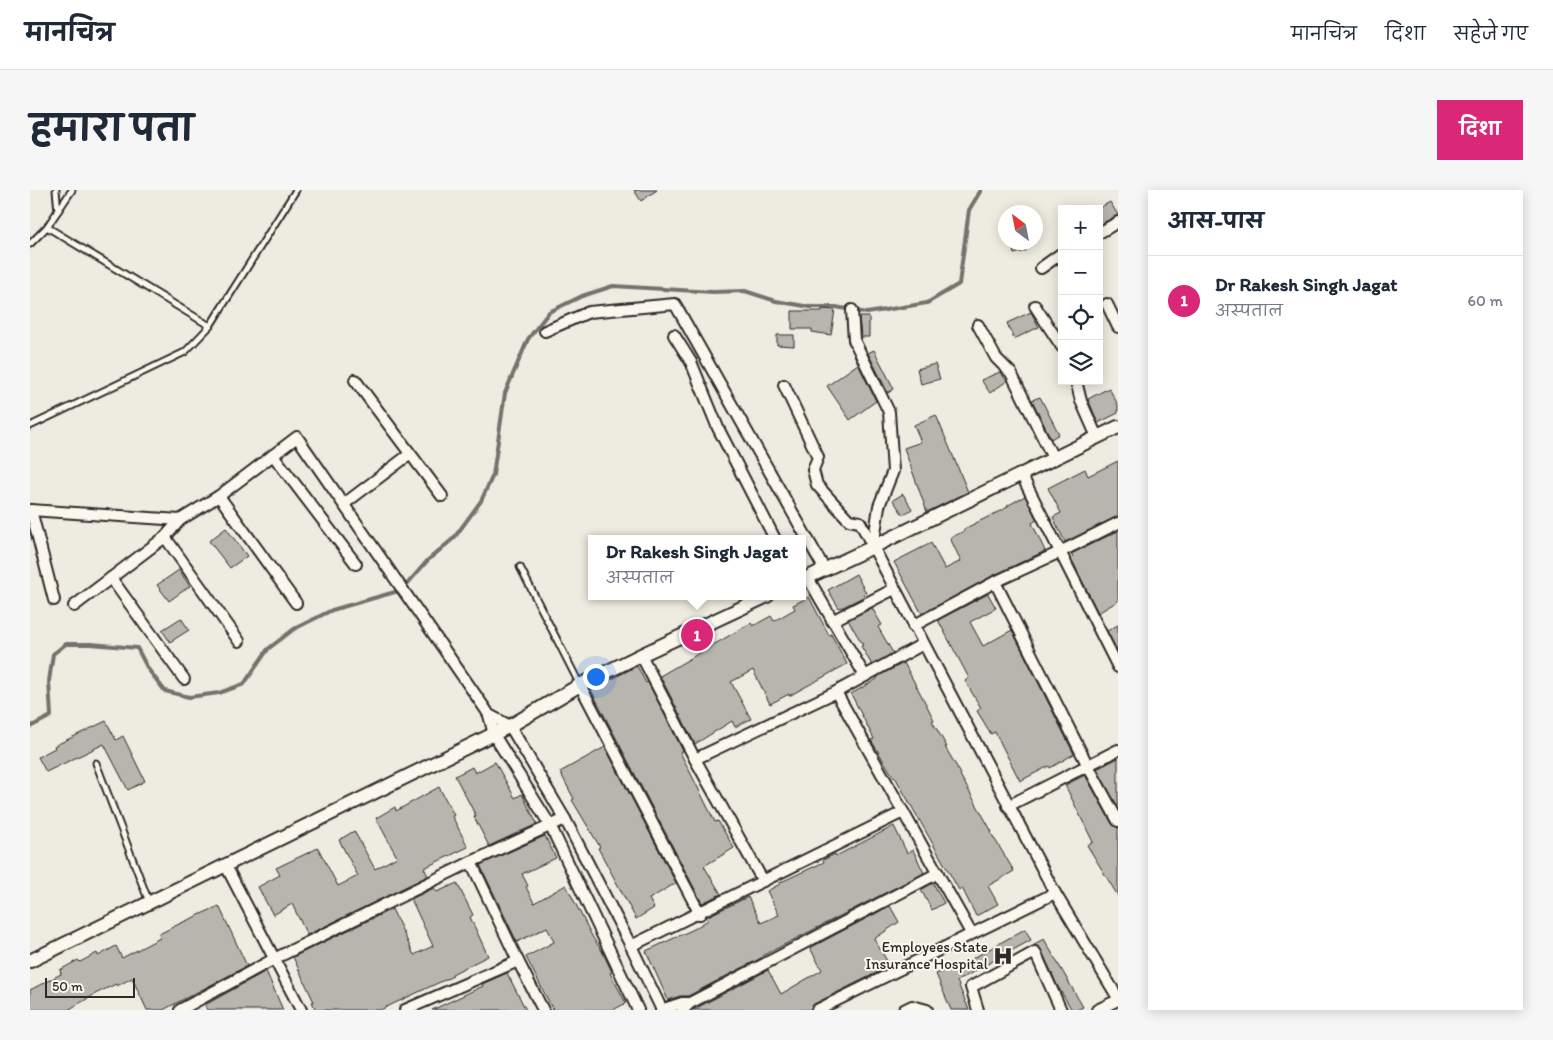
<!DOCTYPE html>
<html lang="hi">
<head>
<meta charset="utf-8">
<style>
  body { margin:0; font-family:Itim,"Playpen Sans Deva",sans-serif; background:#f6f6f7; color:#1f2937 }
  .controls { position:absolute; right:15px; top:15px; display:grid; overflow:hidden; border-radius:0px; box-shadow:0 2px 12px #0003 }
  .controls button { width:45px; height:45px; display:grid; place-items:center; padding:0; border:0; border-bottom:1px solid #e0e1e3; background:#fff; color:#1f2937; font:25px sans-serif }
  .compass { position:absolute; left:968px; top:15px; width:45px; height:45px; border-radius:50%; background:#fff; box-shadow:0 2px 12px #0003; rotate:328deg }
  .scale { position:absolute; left:15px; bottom:12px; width:90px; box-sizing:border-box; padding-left:5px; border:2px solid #2b2b2b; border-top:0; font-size:14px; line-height:18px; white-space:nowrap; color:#2b2b2b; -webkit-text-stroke:4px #fbf7ec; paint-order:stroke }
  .you { position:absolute; left:565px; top:486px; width:18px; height:18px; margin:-12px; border:4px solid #fff; border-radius:50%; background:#1a73e8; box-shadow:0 0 0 8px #1a73e833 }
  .badge { display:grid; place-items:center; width:32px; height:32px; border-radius:50%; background:#db2777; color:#fff; font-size:16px; font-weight:700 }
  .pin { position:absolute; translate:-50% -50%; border:2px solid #fff; box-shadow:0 1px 5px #0006 }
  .popup { position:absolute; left:558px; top:345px; width:218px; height:65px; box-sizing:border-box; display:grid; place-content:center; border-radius:0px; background:#fff; filter:drop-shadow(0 1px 4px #0005); font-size:16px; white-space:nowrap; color:#747a83 }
  .popup b { font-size:19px; color:#1f2937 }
  .popup::after { content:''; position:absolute; left:50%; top:100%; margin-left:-10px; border:10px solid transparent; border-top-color:#fff }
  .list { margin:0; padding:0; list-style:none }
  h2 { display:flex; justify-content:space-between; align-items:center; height:65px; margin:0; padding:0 20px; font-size:21px }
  h2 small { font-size:16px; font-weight:400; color:#747a83 }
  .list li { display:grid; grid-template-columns:32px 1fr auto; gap:15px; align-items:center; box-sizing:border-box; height:90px; padding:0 20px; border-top:1px solid #e0e1e3 }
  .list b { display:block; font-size:19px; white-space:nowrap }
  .list p { margin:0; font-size:16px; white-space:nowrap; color:#747a83 }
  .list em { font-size:16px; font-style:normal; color:#747a83 }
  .icon { flex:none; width:28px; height:28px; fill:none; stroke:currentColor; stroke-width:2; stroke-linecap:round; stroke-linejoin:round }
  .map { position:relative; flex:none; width:1088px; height:820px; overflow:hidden; border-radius:0px }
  header { display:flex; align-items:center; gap:30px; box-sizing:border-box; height:70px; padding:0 25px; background:#fff; border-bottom:1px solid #e0e1e3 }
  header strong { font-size:24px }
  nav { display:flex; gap:28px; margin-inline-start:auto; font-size:18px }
  .intro { display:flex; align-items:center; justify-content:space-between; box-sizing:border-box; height:120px; padding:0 30px }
  h1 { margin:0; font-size:35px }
  .button { padding:12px 22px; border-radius:0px; background:#db2777; color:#fff; font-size:18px; font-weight:700 }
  main { display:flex; gap:30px; padding:0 30px }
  aside { flex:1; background:#fff; border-radius:0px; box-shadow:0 2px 12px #0003 }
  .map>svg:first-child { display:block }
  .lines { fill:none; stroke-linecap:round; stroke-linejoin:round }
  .stream { stroke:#74726e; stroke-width:4 }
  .building { fill:#b8b5ae; stroke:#2b2b2b }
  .service-casing { stroke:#2b2b2b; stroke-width:9 }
  .minor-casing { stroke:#2b2b2b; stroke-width:14 }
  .tertiary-casing { stroke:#2b2b2b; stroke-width:16 }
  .service { stroke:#fbf7ec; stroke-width:5 }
  .minor { stroke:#fbf7ec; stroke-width:10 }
  .tertiary { stroke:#fbf7ec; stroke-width:12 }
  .labels { text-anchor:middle; stroke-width:4; stroke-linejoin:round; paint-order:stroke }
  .poi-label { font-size:15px; fill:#2b2b2b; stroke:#fbf7ec; text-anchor:end }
</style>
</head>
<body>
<header>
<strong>मानचित्र</strong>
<nav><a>मानचित्र</a><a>दिशा</a><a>सहेजे गए</a></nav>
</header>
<div class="intro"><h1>हमारा पता</h1><a class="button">दिशा</a></div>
<main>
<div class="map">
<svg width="1088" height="820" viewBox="0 0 1088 820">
  <rect width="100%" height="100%" fill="#eeebe0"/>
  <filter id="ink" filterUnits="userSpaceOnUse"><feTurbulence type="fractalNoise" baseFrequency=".02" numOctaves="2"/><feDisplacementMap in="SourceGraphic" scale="10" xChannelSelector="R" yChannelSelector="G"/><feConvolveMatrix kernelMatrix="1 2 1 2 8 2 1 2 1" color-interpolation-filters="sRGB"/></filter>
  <g filter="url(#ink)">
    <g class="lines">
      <path class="stream" d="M0,537L21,526L19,491L23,464L36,454H61L107,458L118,479L135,501L159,507L189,503L214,494L238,459L264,439L302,420L372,400L398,370L424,348L451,311L463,285L475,203L498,149L519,122L552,106L583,96L683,102L715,101L746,111L780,117H806L837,123L897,113L929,94L939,20L951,0"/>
    </g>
    <g class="building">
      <path d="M604,0H627L611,11Z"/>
      <path d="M1080,12L1088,25L1069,35V18Z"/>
      <path d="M981,52H994L996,61L984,64Z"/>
      <path d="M792,119L805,120L801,145L782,142V139H762V121H792Z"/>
      <path d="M1001,122L1009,137L984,149L977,133Z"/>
      <path d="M829,127H839V147H831Z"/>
      <path d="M747,145H764V156L747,155Z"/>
      <path d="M844,160L864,199L858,203L838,163Z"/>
      <path d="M828,174L846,211L820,230L797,196Z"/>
      <path d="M905,174L910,189L891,194L887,179Z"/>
      <path d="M970,182L977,191L960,203L951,190Z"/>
      <path d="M1079,198L1088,215V223L1068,233L1058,209Z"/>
      <path d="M1010,207L1029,244L1021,249L1002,210Z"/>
      <path d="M906,225L938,302L897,322L874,258L891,252L884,235Z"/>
      <path d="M1088,271V326L1035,352L1023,327L1031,323L1018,298L1055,279L1058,286Z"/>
      <path d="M873,304L882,319L873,325L863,310Z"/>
      <path d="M995,306L1007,330L1002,333L1015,361L962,386L892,424L864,372L901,353L915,379L931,371L920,348L934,341V339L978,317L977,316Z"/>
      <path d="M196,338L217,366L200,378L179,351Z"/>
      <path d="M1088,341V411L1068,423L1041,368L1043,366L1041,364Z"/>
      <path d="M149,380L160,396L139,411L127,395Z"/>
      <path d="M826,384L836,403L833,404L835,406L811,418V417L809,418L798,400Z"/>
      <path d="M958,404L966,418L940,432L953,456L982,440L1044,564L1020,578L1019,576L990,591L965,542L961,544L947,521L951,518L935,491L939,488L908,430Z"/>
      <path d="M779,407L799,445L801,444L817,474L759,506V504L740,514L723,480L701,492L721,529L705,537L702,531L665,554L630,486L721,433L723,436L741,426L744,431L765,419L763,415Z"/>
      <path d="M842,418L852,435L848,437L863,463L842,475L831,456L833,455L818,430Z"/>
      <path d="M151,428L159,440L140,452L132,440Z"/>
      <path d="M1088,435V462L1077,441Z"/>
      <path d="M874,473L896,514L904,530L902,531L917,557H915L931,584L930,585L962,642L961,643L984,681L958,696L968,714L946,726L932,698L929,700L865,587L864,588L841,550L844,549L821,504L847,489L848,486Z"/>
      <path d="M607,476L616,493L618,492L653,561L650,562L685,632L688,631L704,658L674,676L691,704L672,713L561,500Z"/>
      <path d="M76,531L86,550L93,546L115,591L98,600L74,554L16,582L8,567L25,558L24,556Z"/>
      <path d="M575,557L646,693L619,709L624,718L606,729L568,658L570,657L542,610L544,609L530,582Z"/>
      <path d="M1088,568V617L1067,579Z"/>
      <path d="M465,572L485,608L492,604L507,634L459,656L444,627L446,626L425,586L442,577L445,583Z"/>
      <path d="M1055,585L1082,634L1088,638V706L1057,655L1063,652L1035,595Z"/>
      <path d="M409,597L424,625L422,626L438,657L394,678L398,686L277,745L262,714L243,725L228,697L250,685L246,678L288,658L308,696L328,686L309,650L324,641L345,679L367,667L346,628L365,617L366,621Z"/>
      <path d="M864,636L877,663L883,660L894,683L732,766L731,768L658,806H650L638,810L616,761L664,739L678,730L676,727L718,707L731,733L749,725L737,701L750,694L749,693L794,672L793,670L805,664L806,666Z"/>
      <path d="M515,646L526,668L492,684L498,696L496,697L504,713L536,695L563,748L572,761L582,782L580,783L596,813L583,820H523L496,767L524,752L517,737L487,752L450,675Z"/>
      <path d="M427,693L443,725L440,727L458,766L422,784L423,786L350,820H286L282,812H284L263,767L362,719L384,765L403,756L381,709L404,698L407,702Z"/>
      <path d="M903,693L914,713L902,720L891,700Z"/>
      <path d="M189,716L217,776L133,820H117L102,788L87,796L86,794L67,803L38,820H0V800L31,784L30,780L48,770L50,772L67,763L68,766L86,756L92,768L130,748L129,744L149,734Z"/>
      <path d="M860,716L869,732L844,749L860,776L784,814L780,820H663L738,780L751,804L792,780L780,758Z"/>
      <path d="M995,739L1001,750L927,791L939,820H921L906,784L921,778L922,780Z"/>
      <path d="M1014,749L1053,817L1047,820H1042L1027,795L1011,759L1004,754Z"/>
      <path d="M236,781L253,820H177L175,815Z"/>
      <path d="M477,783L496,820H402L453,796L452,794Z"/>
    </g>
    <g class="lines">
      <defs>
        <g id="service">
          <path d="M26,0L28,21"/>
          <path d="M17,37L180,136"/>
          <path d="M0,54L17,37L42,0"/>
          <path d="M0,236L155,162L180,136L266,0"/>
          <path d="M490,377L550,495"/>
          <path d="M66,573L119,712"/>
        </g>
        <g id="minor">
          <path d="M1069,43L1088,32"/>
          <path d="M1011,78L1032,63"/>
          <path d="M1077,114L1088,137"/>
          <path d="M1005,116L1032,157"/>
          <path d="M822,120L824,150L859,222L863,281L849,316L843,357"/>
          <path d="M948,135L966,168L981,183L1023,268"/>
          <path d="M515,141L559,122L645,114L795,380"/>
          <path d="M644,145L661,172L688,238L745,349"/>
          <path d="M325,190L412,306"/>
          <path d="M1046,191L1051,211L1067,247"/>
          <path d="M754,195L788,267L783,280L787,295L819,330L830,332L1025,703L1088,808"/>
          <path d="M243,265L326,374"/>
          <path d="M991,284L1088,477"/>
          <path d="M189,306L266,413"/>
          <path d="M314,314L380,264"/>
          <path d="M0,320L150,330"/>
          <path d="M1,320L24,410"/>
          <path d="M135,347L209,451"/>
          <path d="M81,388L154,489"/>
          <path d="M778,388L835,486"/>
          <path d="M965,392L1058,576L1088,631"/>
          <path d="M44,416L135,347L150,330L189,306L267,247L456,520L459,525L480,536L535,629L601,756L632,820"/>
          <path d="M802,431L864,399"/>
          <path d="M883,436L965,392L1030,362L1088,333"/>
          <path d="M611,465L665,569L733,691"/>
          <path d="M550,495L670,724"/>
          <path d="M806,502L941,743"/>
          <path d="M459,525L464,545L520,635L608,820"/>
          <path d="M665,569L806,502L893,454"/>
          <path d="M978,616L1088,560"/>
          <path d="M441,672L488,771L513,820"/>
          <path d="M196,676L271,820"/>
          <path d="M601,756L873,622"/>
          <path d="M150,820L246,768L441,672L535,629"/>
          <path d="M375,820L488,771"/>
          <path d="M631,820L652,813H660"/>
          <path d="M653,820L660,813L908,683"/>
          <path d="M787,820L1025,703"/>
          <path d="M874,820L882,816L897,820"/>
          <path d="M948,820L941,797L1005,762L1031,820"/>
          <path d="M1067,820L1088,810"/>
        </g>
        <g id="tertiary">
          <path d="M772,390L843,357L1088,237"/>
          <path d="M0,771L480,536L550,495L611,465L737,406"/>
        </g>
      </defs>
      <use href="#service" class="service-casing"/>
      <use href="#minor" class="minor-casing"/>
      <use href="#tertiary" class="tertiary-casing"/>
      <use href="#service" class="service"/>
      <use href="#minor" class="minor"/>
      <use href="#tertiary" class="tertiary"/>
    </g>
  </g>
  <defs>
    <symbol id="hospital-bare" viewBox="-9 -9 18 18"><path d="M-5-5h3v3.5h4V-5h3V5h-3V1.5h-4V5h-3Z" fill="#2b2b2b" stroke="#fbf7ec" stroke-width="2.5" paint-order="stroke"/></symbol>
  </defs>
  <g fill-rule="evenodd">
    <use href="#hospital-bare" x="959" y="752" width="28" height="28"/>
  </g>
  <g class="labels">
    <g class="poi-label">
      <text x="958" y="762">Employees State<tspan x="958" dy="17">Insurance Hospital</tspan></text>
    </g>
  </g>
</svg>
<div class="controls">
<button>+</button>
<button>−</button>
<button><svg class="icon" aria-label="locate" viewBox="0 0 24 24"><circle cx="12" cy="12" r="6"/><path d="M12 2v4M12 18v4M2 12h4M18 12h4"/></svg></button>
<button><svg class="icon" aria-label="layers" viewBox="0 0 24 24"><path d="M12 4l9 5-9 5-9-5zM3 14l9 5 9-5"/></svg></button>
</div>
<svg class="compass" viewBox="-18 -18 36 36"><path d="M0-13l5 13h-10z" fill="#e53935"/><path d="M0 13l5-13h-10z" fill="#747a83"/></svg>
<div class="scale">50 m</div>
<div class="you"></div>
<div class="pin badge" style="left:667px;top:445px">1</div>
<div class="popup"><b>Dr Rakesh Singh Jagat</b>अस्पताल</div>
</div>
<aside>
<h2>आस-पास<small></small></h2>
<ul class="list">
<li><span class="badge">1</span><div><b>Dr Rakesh Singh Jagat</b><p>अस्पताल</p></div><em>60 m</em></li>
</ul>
</aside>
</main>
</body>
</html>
